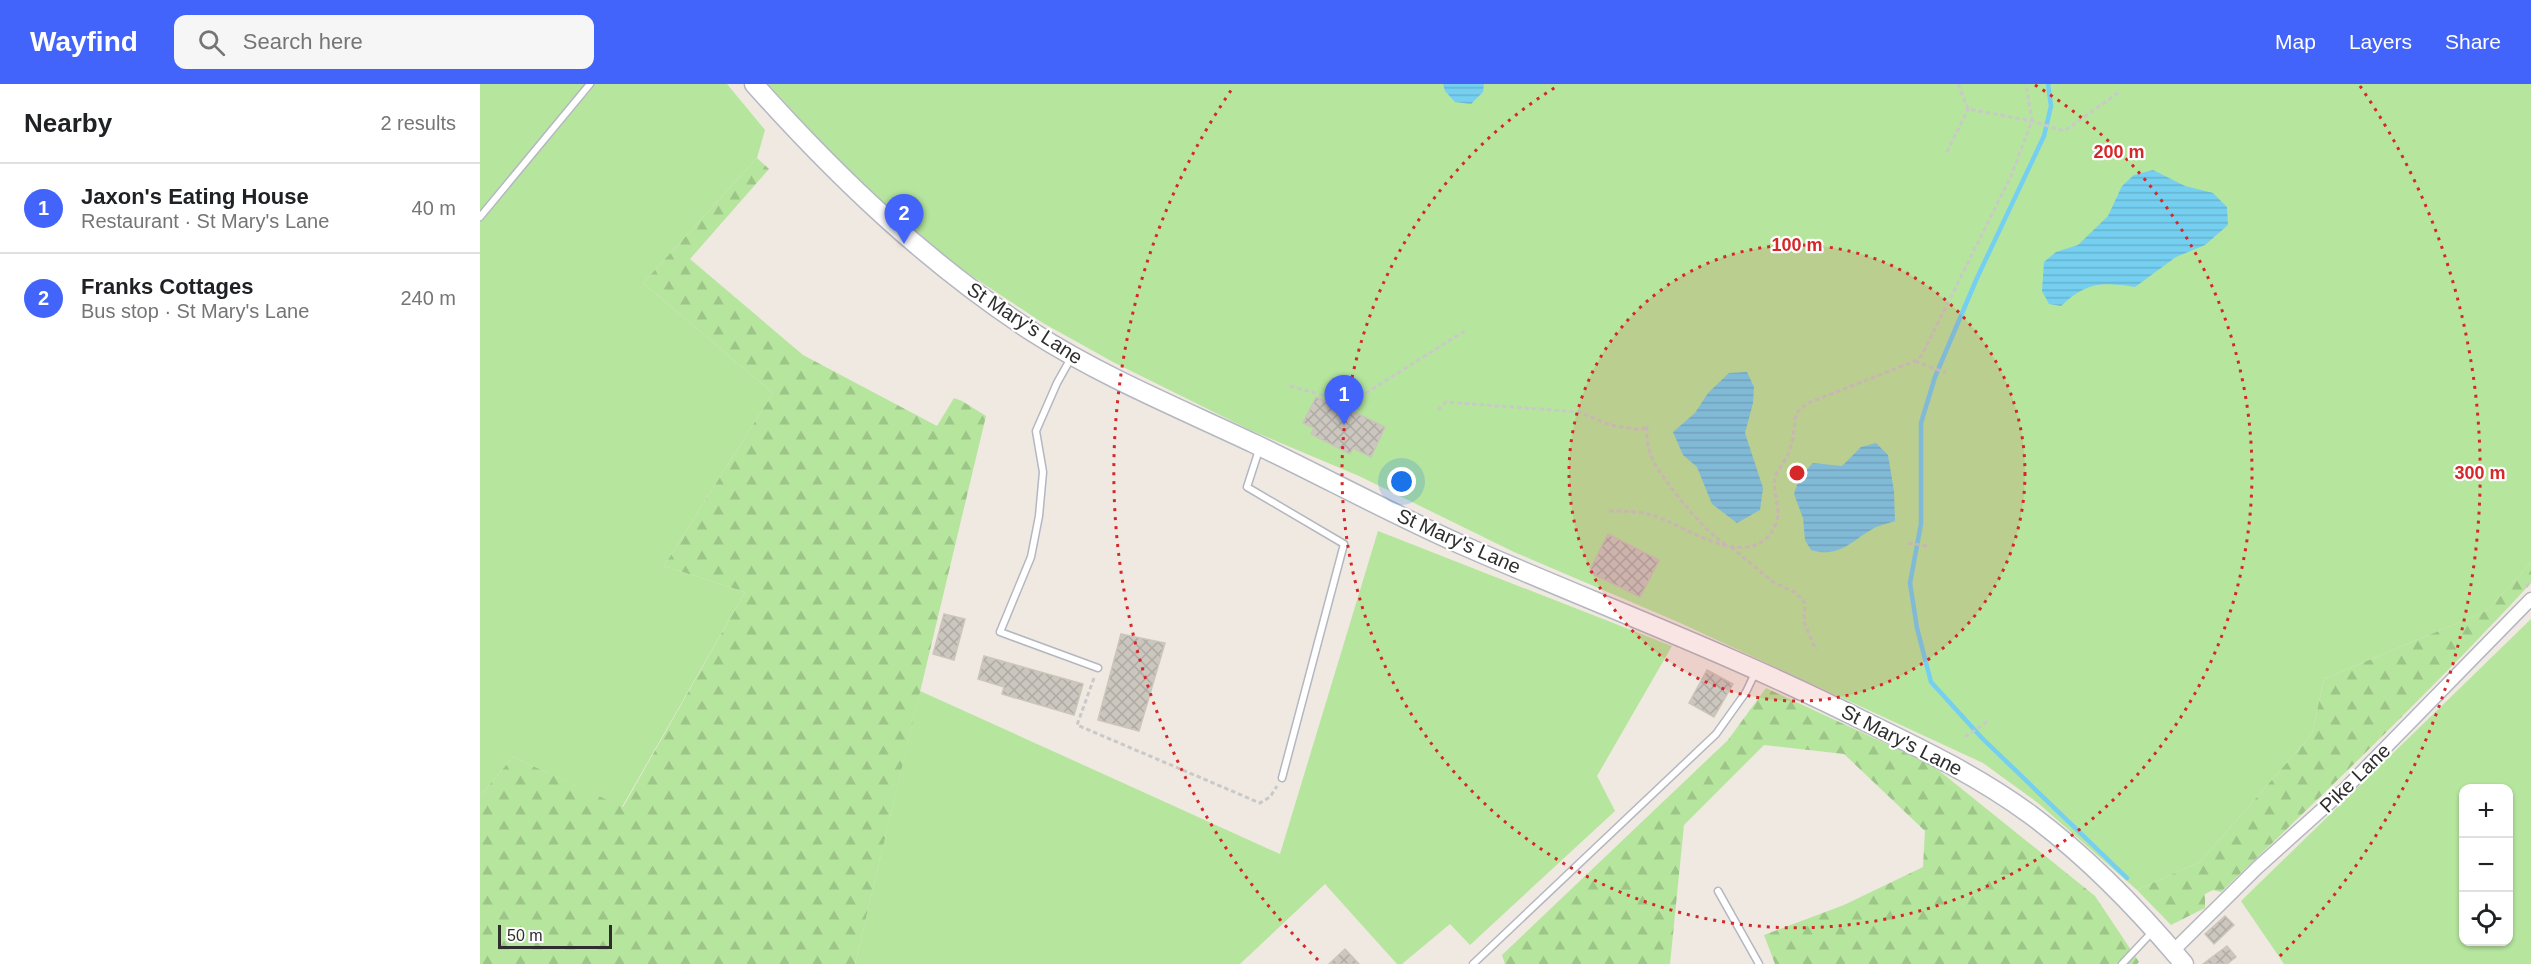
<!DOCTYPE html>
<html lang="en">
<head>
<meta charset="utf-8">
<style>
  body { margin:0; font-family:Arial,sans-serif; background:#f6f6f6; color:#202124 }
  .controls { position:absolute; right:18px; bottom:18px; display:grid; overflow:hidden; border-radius:12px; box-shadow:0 2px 4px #0004 }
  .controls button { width:54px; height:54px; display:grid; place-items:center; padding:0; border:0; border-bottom:2px solid #e0e0e0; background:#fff; color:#202124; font:30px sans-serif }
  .scale { position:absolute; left:18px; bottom:15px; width:114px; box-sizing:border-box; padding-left:6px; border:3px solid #2e2e2e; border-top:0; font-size:16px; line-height:21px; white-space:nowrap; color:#2e2e2e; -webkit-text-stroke:4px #fff; paint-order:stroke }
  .you { position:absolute; left:922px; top:398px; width:21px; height:21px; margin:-15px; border:4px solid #fff; border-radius:50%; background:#1a73e8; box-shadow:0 0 0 9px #1a73e833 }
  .badge { display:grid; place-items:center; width:39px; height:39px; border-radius:50%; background:#4264fb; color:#fff; font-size:20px; font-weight:700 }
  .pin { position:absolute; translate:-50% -50px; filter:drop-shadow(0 2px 3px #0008) }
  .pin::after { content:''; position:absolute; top:32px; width:21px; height:18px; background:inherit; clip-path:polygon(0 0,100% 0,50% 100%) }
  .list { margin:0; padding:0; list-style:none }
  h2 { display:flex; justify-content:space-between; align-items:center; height:78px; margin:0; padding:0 24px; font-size:26px }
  h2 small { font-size:20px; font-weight:400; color:#757577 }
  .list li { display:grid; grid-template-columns:39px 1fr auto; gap:18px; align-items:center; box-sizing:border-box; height:90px; padding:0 24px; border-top:2px solid #e0e0e0 }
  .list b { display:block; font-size:22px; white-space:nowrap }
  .list p { margin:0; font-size:20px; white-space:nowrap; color:#757577 }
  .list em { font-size:20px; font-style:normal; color:#757577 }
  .icon { flex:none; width:33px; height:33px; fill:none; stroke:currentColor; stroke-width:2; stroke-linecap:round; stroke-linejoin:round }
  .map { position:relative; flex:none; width:2051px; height:880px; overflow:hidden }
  header { display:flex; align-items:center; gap:36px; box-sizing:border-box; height:84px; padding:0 30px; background:#4264fb; color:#fff }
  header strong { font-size:28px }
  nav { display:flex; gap:33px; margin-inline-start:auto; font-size:21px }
  .search { width:420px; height:54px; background:#f6f6f6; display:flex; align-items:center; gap:15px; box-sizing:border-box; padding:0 21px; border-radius:12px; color:#757577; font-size:22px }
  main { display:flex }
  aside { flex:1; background:#fff }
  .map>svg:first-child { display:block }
  .grass { fill:#b6e59e; fill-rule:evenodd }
  .forest { fill:url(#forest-firs) }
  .water { fill:url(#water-rules) }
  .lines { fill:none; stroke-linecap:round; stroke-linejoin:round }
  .stream { stroke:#75cff0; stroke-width:4.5 }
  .building { fill:url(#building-cross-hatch); stroke:#cbc5ba; stroke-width:1.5 }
  .service-casing { stroke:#b4b7c1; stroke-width:9 }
  .minor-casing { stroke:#b4b7c1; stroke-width:15 }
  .secondary-casing { stroke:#b4b7c1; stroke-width:21 }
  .path { stroke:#c9c9c9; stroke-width:3; stroke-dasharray:4.5 3; stroke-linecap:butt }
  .service { stroke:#fff; stroke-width:6 }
  .minor { stroke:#fff; stroke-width:12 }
  .secondary { stroke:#fff; stroke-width:18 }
  .ring { fill:none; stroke:#d62828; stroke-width:3; stroke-dasharray:3 6 }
  .labels { text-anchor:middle; stroke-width:4.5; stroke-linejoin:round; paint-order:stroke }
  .street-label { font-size:20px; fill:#2e2e2e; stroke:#fff }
  .centre { fill:#d62828; stroke:#fff; stroke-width:3 }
  .ring-label { font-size:18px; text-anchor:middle; font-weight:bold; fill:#d62828; stroke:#fff; stroke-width:4.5; stroke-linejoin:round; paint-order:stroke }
</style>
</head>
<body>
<header>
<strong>Wayfind</strong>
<div class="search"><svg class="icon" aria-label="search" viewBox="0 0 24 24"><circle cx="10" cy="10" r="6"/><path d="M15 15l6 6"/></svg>Search here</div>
<nav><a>Map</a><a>Layers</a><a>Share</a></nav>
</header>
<main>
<aside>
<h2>Nearby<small>2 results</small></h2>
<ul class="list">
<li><span class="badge">1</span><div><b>Jaxon's Eating House</b><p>Restaurant · St Mary's Lane</p></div><em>40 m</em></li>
<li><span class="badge">2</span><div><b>Franks Cottages</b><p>Bus stop · St Mary's Lane</p></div><em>240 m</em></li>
</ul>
</aside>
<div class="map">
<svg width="2051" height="880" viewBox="0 0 2051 880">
  <defs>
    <pattern id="forest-firs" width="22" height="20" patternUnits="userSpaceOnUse" patternTransform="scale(1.5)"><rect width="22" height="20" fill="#b6e59e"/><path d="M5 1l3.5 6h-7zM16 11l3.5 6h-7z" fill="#9dc588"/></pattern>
    <pattern id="water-rules" width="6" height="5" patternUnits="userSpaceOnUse" patternTransform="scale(1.5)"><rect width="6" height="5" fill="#75cff0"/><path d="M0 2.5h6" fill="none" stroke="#66b2ce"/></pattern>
    <pattern id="building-cross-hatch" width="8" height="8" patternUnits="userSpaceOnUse" patternTransform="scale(1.5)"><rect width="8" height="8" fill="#cbc7bf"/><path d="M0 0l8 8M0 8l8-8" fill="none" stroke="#afaba4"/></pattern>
  </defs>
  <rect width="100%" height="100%" fill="#efe9e1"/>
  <g class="grass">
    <path d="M0,0H247L285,46L277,74L163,199L293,309L184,482L265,508L142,723L33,673L0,712Z"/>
    <path d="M288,0H2051V479L2006,527L1844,595L1832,650L1720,778L1657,806L1558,719L1503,679L1198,538L1034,468L879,392L770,346L633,278L563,239L478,183L401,116L356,74Z"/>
    <path d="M898,447L1192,562L1117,692L1135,727L990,861L970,840L922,880H917L845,800L760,880H375L440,607L800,770Z"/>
    <path d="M2051,535V880H1804L1761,817ZM1984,704H2028V858H1984Z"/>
  </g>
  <g class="forest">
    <path d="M277,74L289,85L210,175L323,271L457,342L474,314L482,317L506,332L375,880H0V712L33,673L143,723L265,508L184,482L293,309L163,199Z"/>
    <path d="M2051,479V499C1952,606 1847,707 1741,808L1733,806L1725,810V824L1691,841L1657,806L1720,778L1832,650L1844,595L2006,527Z"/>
    <path d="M1286,604L1452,681L1615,812L1659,878L1657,880H1295L1284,851L1364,821L1443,783L1445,747L1364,670L1284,661L1204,741L1190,880H1025L1022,871L1248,656Z"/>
  </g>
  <g class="water">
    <path d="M963,0H1004L1003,8L991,20L975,18L965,7Z"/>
    <path d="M1673,86L1705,102L1733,109L1747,123L1748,141L1725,161L1696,173L1655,203C1621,198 1607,198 1581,222L1569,220L1562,207L1564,178L1576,168L1598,161L1628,132L1642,102L1654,91Z"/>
    <path d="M1267,288L1274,303L1273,319L1265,349L1283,404L1280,426L1257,439L1232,420L1217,383L1203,371L1193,348L1215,329L1228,309L1249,289Z"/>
    <path d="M1396,359L1408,371L1414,407L1415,437C1409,439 1402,441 1396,443C1373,455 1360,475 1331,466L1325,456L1323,434L1314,410L1320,392L1333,379L1362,382L1381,363Z"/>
  </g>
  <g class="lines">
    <path class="stream" d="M1568,0L1571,22L1564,52L1497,194L1455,293L1441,339V440L1430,499L1437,544L1451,598L1502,654L1647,794"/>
  </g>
  <g class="building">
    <path d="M836,313L849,319L850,316L905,343L891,373L873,364L870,370L831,350L834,344L823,339Z"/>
    <path d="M1128,450L1179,476L1160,513L1109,488Z"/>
    <path d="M464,530L485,535L474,576L453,570Z"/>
    <path d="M641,550L685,559L659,647L618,636Z"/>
    <path d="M504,572L603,600L594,631L522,610L524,603L498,595Z"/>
    <path d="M1227,586L1253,600L1234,633L1209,619Z"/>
    <path d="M1745,832L1754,841L1734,860L1725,850Z"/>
    <path d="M1747,862L1756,873L1747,880H1723Z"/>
    <path d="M865,865L879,880H849Z"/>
  </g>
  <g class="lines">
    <defs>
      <g id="service">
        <path d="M0,133L110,0"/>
        <path d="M591,274L577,299L556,347L563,388L559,432L551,473L520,548L618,584"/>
        <path d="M779,366L767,403L864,460L802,694"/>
        <path d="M1238,807L1279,880"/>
        <path d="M993,880L1236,650L1266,608L1276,587"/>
        <path d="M1642,880L1674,846"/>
      </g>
      <path id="minor" d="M1693,867L1777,784L1866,704L2051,515"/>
      <path id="secondary" d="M274,0C358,94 448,180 554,249C623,293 701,325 775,360C844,393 912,430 982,461C1117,520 1256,572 1388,639C1444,666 1501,694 1551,731C1609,774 1658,825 1704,880"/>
    </defs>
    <use href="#service" class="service-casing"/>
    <use href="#minor" class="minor-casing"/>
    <use href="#secondary" class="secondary-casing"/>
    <g class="path">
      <path d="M1478,0L1488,25L1552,37L1584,47L1638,9"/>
      <path d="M1467,68L1488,25"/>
      <path d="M1435,277L1466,289"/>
      <path d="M810,302L875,320L886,309L986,246"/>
      <path d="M958,326L966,318L1099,328L1130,341L1161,346L1167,342C1166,354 1168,367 1174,378C1185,399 1225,448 1245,460"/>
      <path d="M1129,427C1145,427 1160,427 1175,432C1208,443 1272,492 1296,440C1302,426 1292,408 1295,394C1297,386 1305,378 1308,370C1314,357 1314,343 1316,329L1328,319L1435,277L1442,271L1531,92L1552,37L1546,0"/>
      <path d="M1428,459L1447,462"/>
      <path d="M1251,463L1293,498L1316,509L1325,519L1324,538L1336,566"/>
      <path d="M2046,503L2051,497"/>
      <path d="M614,594L597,641L780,719L790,713L797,702"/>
      <path d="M1485,653L1508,637"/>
    </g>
    <use href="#service" class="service"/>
    <use href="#minor" class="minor"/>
    <use href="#secondary" class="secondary"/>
  </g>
  <circle cx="1317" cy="389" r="228" fill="#d62828" fill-opacity=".12"/>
  <g class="ring">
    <circle cx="1317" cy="389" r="228"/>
    <path d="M1555 1A455 455 0 1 1 1079 1"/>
    <path d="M838 876A683 683 0 0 1 754 2M1880 2A683 683 0 0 1 1796 876"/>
  </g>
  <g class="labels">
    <g class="street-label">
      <text transform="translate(545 239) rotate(33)" y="7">St Mary's Lane</text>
      <text transform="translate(979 457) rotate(24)" y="7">St Mary's Lane</text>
      <text transform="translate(1422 656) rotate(27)" y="7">St Mary's Lane</text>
      <text transform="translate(1875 694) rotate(-44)" y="7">Pike Lane</text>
    </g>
  </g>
  <circle cx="1317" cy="389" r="9" class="centre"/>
  <g class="ring-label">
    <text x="1639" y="74">200 m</text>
    <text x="1317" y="167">100 m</text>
    <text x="2000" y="395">300 m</text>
  </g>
</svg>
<div class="controls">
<button>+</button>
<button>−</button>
<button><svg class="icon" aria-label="locate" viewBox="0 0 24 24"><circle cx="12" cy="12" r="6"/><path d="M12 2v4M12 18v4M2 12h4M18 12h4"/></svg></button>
</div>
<div class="scale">50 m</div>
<div class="you"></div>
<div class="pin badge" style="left:864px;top:341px">1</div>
<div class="pin badge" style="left:424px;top:160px">2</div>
</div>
</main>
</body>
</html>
